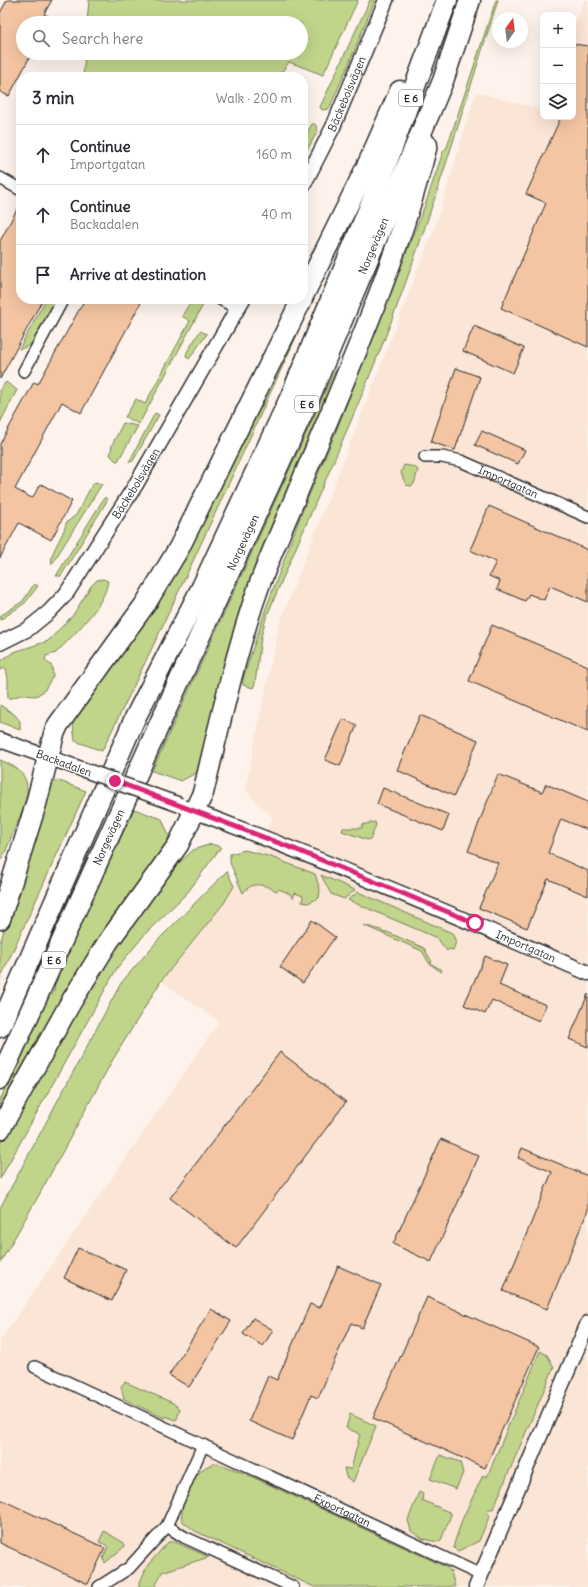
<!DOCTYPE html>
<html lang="en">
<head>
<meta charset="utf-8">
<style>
  body { margin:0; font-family:Delius,sans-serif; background:#f2f2f3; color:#2b2b33 }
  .controls { position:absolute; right:12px; top:12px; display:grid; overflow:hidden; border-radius:8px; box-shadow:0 4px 16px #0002 }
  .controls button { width:36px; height:36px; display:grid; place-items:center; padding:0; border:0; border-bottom:1px solid #e1e1e2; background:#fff; color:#2b2b33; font:20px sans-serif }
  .compass { position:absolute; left:492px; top:12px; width:36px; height:36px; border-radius:50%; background:#fff; box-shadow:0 4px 16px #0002; rotate:14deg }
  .stop { position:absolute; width:12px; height:12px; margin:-9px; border:3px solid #db2777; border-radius:50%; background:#fff }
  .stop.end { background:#db2777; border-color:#fff; box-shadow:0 1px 4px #0008 }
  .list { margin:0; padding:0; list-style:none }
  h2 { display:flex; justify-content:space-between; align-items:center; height:52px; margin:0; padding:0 16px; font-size:17px }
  h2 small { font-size:13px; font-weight:400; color:#7c7c81 }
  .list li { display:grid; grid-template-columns:26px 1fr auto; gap:12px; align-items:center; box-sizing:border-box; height:60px; padding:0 16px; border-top:1px solid #e1e1e2 }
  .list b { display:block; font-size:15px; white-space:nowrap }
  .list p { margin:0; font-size:13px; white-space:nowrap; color:#7c7c81 }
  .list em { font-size:13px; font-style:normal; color:#7c7c81 }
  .icon { flex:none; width:22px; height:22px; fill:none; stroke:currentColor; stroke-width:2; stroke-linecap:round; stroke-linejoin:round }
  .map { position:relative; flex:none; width:588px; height:1587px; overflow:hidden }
  .search { position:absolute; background:#fff; box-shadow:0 4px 16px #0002; left:16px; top:16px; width:292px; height:44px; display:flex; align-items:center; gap:10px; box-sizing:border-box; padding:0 14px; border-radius:22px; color:#7c7c81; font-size:15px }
  .panel { position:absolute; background:#fff; box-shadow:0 4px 16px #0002; left:16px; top:72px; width:292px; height:232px; border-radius:16px }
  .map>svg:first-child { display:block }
  .built { fill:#fae5d6 }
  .green { fill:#c0d48a; stroke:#76805a }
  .building { fill:#f3c5a2; stroke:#2b2b2b }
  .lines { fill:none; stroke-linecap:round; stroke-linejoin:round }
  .minor-casing { stroke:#2b2b2b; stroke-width:14 }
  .tertiary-casing { stroke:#2b2b2b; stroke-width:17 }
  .motorway-casing { stroke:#2b2b2b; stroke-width:23 }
  .minor { stroke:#fff; stroke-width:11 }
  .tertiary { stroke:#fff; stroke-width:14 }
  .motorway { stroke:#fff; stroke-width:20 }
  .tertiary-bridge-casing { stroke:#2b2b2b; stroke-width:17; stroke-linecap:butt }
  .tertiary-bridge { stroke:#fff; stroke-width:14 }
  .route { stroke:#db2777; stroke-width:5 }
  .labels { text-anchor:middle; stroke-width:3; stroke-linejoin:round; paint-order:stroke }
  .shield { fill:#fff; stroke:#6b6b6b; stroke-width:1 }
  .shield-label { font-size:10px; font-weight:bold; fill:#2b2b2b }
  .street-label { font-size:11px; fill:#2b2b2b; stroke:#fff }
</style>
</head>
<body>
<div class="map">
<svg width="588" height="1587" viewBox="0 0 588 1587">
  <rect width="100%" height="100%" fill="#fdf3ec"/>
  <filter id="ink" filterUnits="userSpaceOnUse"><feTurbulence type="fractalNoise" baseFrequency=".025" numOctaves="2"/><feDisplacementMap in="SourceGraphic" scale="8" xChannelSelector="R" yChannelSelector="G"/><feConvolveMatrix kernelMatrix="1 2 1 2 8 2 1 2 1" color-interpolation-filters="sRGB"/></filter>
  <g filter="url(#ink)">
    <path class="built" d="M584,0H588V1587H0V1341L219,1022L161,981L224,903L273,818L245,790L279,625L436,224L476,92L543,110V117H573V30Z"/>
    <g class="green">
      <path d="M89,0H358L323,75L289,62L281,73L276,77H83L85,53H301V23H87Z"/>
      <path d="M370,0H375L350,61L329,109L322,110L320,107Z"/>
      <path d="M496,0H498C465,103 434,207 396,309C357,413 309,515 266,618L261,637L255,684L253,688L243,685V679L266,608L302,512L334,436L425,205L443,152L447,147Z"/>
      <path d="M312,124H315L318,130L303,158V140Z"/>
      <path d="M46,299H60C50,316 40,346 19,349Z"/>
      <path d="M192,299L203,301V305L139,424L125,417L136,399L145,404L190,321L182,316Z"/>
      <path d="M200,331L207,334L189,359L186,356L187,352Z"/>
      <path d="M296,333L297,335C233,474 170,614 102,751L75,741L73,725L74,718L116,661Z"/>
      <path d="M335,370L337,371L333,381L271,530L198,772L181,781L152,771Z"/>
      <path d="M6,382L17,390L0,423V389Z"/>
      <path d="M155,413L159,415L133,461L129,462Z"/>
      <path d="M123,423L138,426L118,461H116L110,455L112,445Z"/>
      <path d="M404,465L415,467L418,470L414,484L411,486L406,485L401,473Z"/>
      <path d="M95,482L102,484L52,564C48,554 64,536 66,523L76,515L92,485Z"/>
      <path d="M104,498H106L107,501L61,576H56Z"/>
      <path d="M103,579L108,581C105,606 73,635 56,653L46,656L45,660L52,666L53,676L44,691L36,696L21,695L8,699C7,688 10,678 5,668L0,670V661L14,652L48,641L73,615L91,586L97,580Z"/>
      <path d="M34,584L38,586L25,603L0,620V616L23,601Z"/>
      <path d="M0,705L14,714L20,721V730L0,722Z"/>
      <path d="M0,760C43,776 25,802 13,833C9,842 6,853 0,861Z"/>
      <path d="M57,780L86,791L0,979V943L49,786Z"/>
      <path d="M134,809L162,819L169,836L167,842L102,935L36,1042L0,1107V1100L49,991L52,995L55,987L52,986Z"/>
      <path d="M375,822L376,825L371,838L368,840L342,831L343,828H362V825Z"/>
      <path d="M211,844L221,847L188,892L146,933L117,968L0,1179V1143L104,964L175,867L193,850Z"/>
      <path d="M245,850L271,857L315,874L320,890L319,898L308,903L302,902L303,896L295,893L293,898L290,894L279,889L277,891C264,885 253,880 243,893L230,863V854Z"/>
      <path d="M227,871L234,886L224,903L161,981L112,1061L39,1195L0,1263V1208L121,983L159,939Z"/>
      <path d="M321,875L355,890L344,899L331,894Z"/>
      <path d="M358,892L452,933L456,942L453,950L449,949L447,951L437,938L348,900Z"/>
      <path d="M363,925L381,930L384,933L387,932L424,948L432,962L430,963L442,970L441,972L429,963L422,951Z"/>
      <path d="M540,1351L547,1355L554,1367L493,1509H489L487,1513L490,1515L479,1541L458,1551L454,1548V1544L462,1520L483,1475L487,1477Z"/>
      <path d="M125,1382L173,1403L180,1409L177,1419L175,1420L165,1416L164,1418L124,1399L121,1386Z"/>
      <path d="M350,1414L376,1426L353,1482L346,1477L344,1468L351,1469L360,1434L346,1428Z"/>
      <path d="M440,1455L460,1462L463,1473L456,1489L430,1479Z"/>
      <path d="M217,1463L244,1473L446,1567L451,1572L455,1587H314L195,1531L182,1521C179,1501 195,1465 217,1463Z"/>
      <path d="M419,1492L423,1494L422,1500L451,1513V1515L441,1540L438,1542L423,1539L411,1531L408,1520Z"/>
      <path d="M104,1531L124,1543L125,1546L105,1563L103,1558L108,1546L99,1542Z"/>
      <path d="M168,1542H175L209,1557L162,1572L155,1587H138L147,1566Z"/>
    </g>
    <g class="building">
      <path d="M7,0H52L44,14L61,23H23V53H32L9,96L0,92V13Z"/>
      <path d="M573,44L588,46V347L501,308L546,203L526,194L561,117H573Z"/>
      <path d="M21,202V299H43L0,379V241Z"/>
      <path d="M85,299H143L81,413L62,402L15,489L32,498L41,484L72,501L51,540L19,523L0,558V444L34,382L38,384Z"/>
      <path d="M474,326L524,348L513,373L463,351Z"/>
      <path d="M456,368L480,377L455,450L431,442Z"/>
      <path d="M482,431L525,450L518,464L475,445Z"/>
      <path d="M489,506L588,550V602L550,586L544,600L529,594L525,601L497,589L500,581L489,576L496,562L470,550Z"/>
      <path d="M492,625L588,666V732L469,681Z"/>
      <path d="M420,715L478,740L454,796L397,770Z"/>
      <path d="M343,719L357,725L340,766L325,760Z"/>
      <path d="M498,774L542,792L546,784L588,802V830L561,819L548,853L588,871V896L548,879L527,928L479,908L498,863L468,851Z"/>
      <path d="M383,788L449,815L443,831L377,804Z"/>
      <path d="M312,920L335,937L303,983L280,967Z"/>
      <path d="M485,956L507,965L499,985L546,1005L539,1021L492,1000L485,1014L464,1005Z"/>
      <path d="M588,994V1047L569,1039Z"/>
      <path d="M280,1052L346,1102L236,1248L170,1198Z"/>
      <path d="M441,1139L479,1156L431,1262L393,1244Z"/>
      <path d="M522,1148L588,1176V1210L547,1309L503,1291L552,1172L518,1158Z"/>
      <path d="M78,1248L126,1270L112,1301L64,1278Z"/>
      <path d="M338,1266L381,1285L362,1328L351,1323L318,1398L311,1395L292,1440L249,1421L268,1376L277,1380L310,1304L320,1308Z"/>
      <path d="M427,1297L539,1347L485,1468L373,1418Z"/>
      <path d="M211,1309L231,1321L189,1387L169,1375Z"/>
      <path d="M253,1318L273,1330L263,1346L243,1334Z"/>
      <path d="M0,1499L105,1548L88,1584L0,1543Z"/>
    </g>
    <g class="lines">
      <defs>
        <g id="minor">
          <path d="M0,178L21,190"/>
          <path d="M220,299L238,309"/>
          <path d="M24,371L63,299"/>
          <path id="s1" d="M425,457H442L461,461L588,517"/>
          <path id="s2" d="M35,1367L481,1575"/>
          <path d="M167,1526L184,1537L293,1587"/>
          <path d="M99,1587L129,1568L167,1526L203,1445"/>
        </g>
        <g id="tertiary">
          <path id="s3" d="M303,186L333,127L386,0"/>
          <path id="s4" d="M0,643L28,629L49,612L66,594L135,486L243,299"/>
          <path d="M0,740L73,766"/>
          <path id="s5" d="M186,808C322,859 455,915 588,973"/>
          <path d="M476,1587L588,1323"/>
        </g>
        <g id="motorway">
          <path d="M303,296L368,164L400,91"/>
          <path d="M0,919L36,804L54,734L58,725L146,603L179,548L302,299"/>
          <path d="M0,1027L135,718L202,587L291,396L373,199L447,0"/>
          <path id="s6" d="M0,1079L160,723L307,403L443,81L470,0"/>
          <path d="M0,1129L71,1002L108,942L178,845L203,793C220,723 235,654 259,586C269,558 281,531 293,503C341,386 396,269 427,145"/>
        </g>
      </defs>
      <use href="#minor" class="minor-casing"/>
      <use href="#tertiary" class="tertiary-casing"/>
      <use href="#motorway" class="motorway-casing"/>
      <use href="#minor" class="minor"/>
      <use href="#tertiary" class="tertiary"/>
      <use href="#motorway" class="motorway"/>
      <defs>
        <g id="tertiary-bridge">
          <path d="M73,766L115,781"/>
          <path d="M121,784L180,805"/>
        </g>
      </defs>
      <use href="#tertiary-bridge" class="tertiary-bridge-casing"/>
      <use href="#tertiary-bridge" class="tertiary-bridge"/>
    </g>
  </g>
  <g class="lines" filter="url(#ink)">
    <path class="route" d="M115,781L292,848L475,923"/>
  </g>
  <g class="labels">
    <g class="shield">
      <rect x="399" y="90" width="24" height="16" rx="3"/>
      <rect x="295" y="396" width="24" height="16" rx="3"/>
      <rect x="42" y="952" width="24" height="16" rx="3"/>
    </g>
    <g class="shield-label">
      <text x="411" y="102">E 6</text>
      <text x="307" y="408">E 6</text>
      <text x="54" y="964">E 6</text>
    </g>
    <g class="street-label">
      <text dy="4" stroke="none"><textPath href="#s3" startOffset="102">Bäckebolsvägen</textPath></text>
      <text dy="4" stroke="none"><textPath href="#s6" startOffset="913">Norgevägen</textPath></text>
      <text dy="4" stroke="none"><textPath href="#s1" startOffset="88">Importgatan</textPath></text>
      <text dy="4" stroke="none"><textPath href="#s4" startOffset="214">Bäckebolsvägen</textPath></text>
      <text dy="4" stroke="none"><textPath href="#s6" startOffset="589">Norgevägen</textPath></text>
      <text transform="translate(64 763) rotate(20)" y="4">Backadalen</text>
      <text dy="4" stroke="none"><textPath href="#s6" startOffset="265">Norgevägen</textPath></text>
      <text dy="4" stroke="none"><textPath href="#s5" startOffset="367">Importgatan</textPath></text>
      <text dy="4" stroke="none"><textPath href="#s2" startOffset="339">Exportgatan</textPath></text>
    </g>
  </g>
</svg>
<div class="controls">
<button>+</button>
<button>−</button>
<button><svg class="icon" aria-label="layers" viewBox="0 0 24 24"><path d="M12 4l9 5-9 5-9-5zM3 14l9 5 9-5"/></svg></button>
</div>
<svg class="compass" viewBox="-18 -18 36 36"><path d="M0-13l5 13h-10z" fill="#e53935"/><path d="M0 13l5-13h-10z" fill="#7c7c81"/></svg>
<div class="stop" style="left:475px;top:923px"></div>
<div class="stop end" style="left:115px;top:781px"></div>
<div class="search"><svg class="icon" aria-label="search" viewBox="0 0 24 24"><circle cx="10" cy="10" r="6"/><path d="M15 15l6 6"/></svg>Search here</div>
<section class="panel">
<h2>3 min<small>Walk · 200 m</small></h2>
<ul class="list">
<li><svg class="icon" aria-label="ahead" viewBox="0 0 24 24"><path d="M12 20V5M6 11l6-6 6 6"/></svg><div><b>Continue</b><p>Importgatan</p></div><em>160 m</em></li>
<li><svg class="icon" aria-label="ahead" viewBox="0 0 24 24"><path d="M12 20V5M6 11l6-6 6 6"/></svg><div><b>Continue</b><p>Backadalen</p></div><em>40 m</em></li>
<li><svg class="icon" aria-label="arrive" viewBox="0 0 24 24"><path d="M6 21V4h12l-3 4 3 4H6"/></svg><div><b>Arrive at destination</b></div></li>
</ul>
</section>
</div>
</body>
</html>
